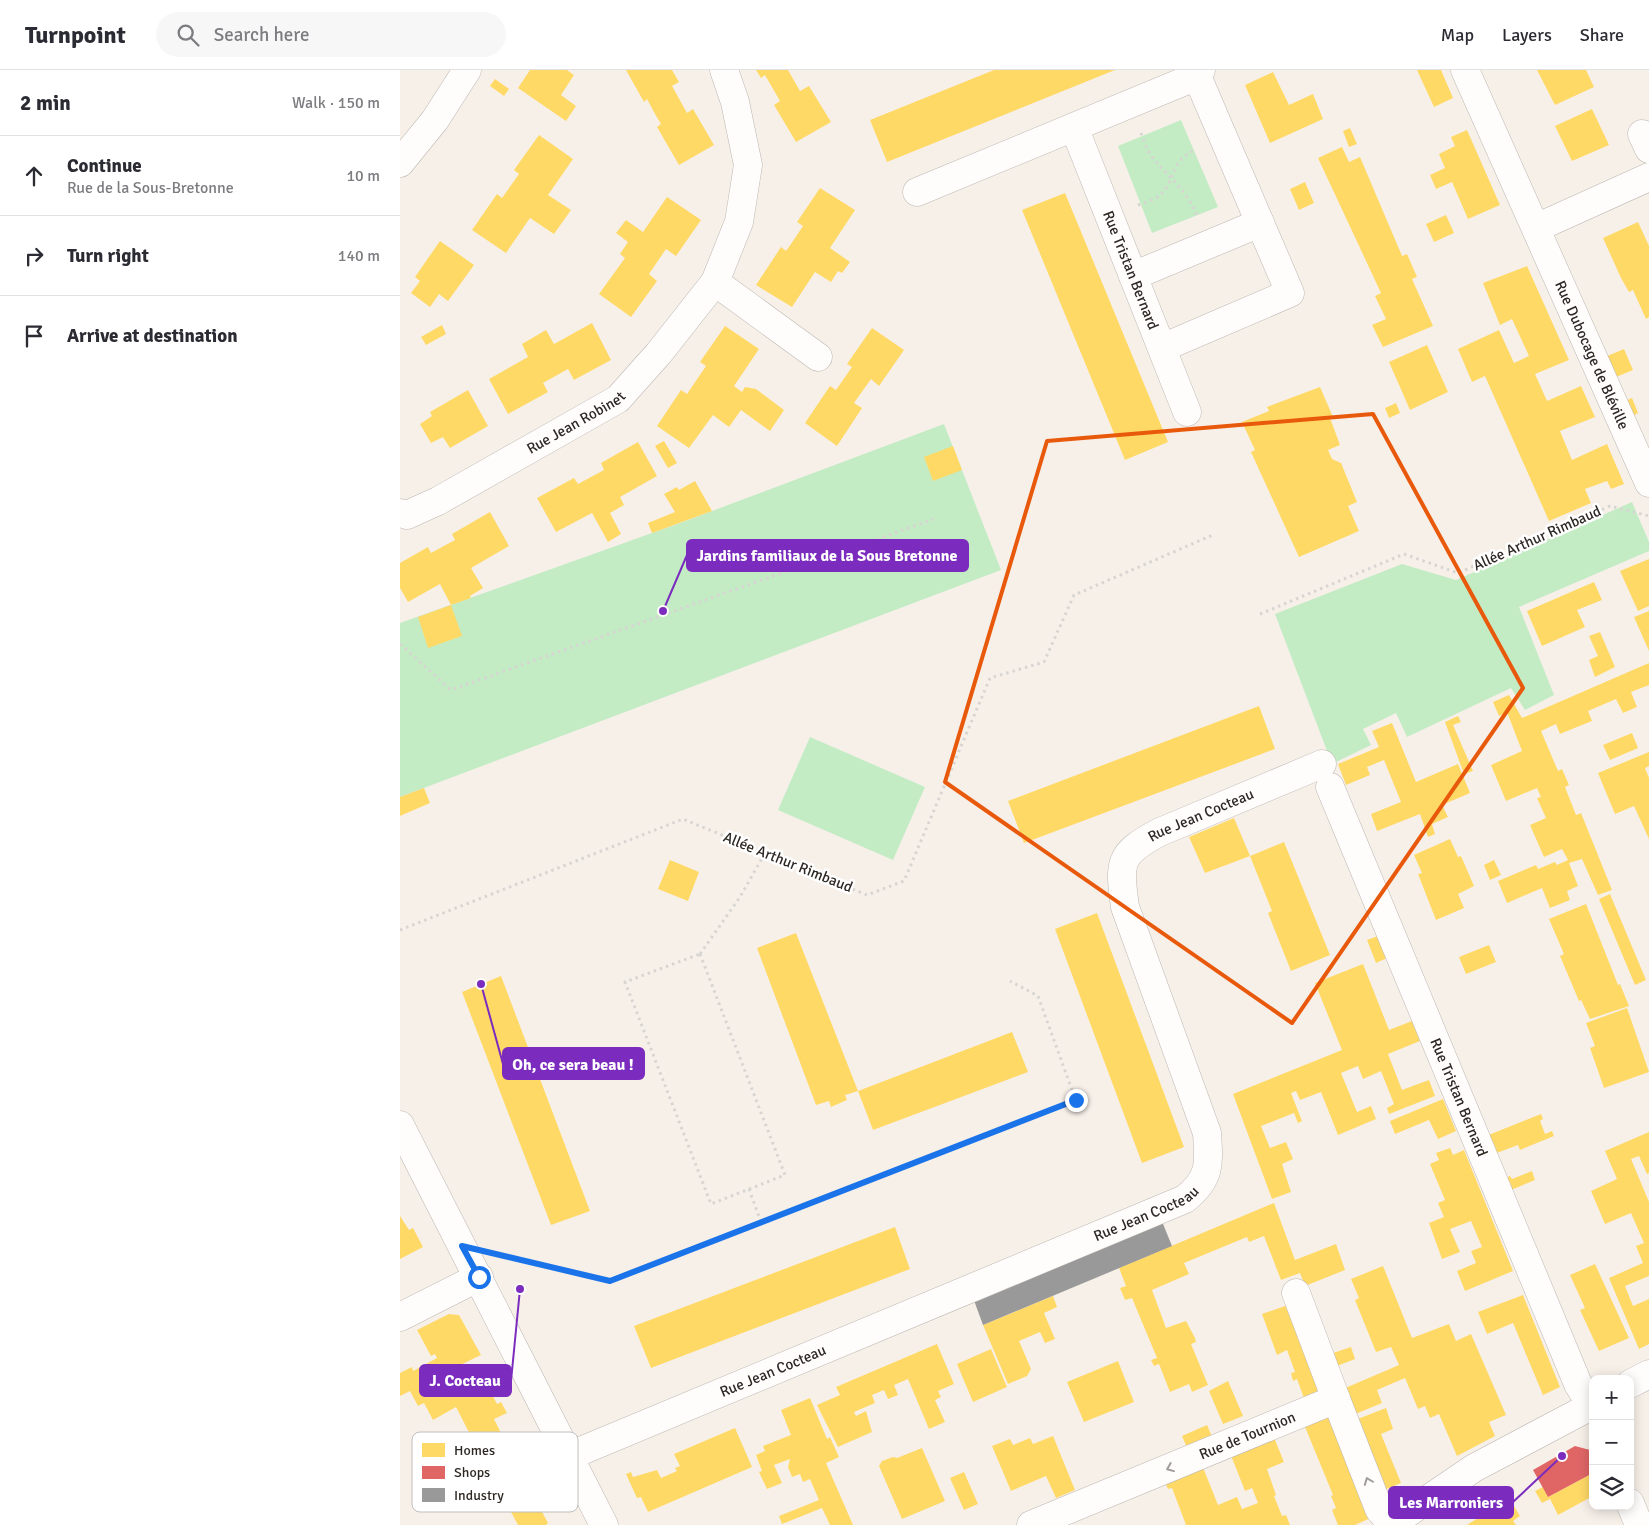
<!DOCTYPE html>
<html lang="en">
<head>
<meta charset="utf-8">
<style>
  body { margin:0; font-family:Signika,sans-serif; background:#f7f7f7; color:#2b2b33 }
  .controls { position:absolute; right:15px; bottom:15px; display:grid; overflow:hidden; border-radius:10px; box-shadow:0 2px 12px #0003 }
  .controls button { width:45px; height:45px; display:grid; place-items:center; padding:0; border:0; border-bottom:1px solid #e1e1e2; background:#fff; color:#2b2b33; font:25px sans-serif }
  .stop { position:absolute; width:15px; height:15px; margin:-11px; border:4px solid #1a73e8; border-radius:50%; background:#fff }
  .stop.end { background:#1a73e8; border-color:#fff; box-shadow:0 1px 5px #0008 }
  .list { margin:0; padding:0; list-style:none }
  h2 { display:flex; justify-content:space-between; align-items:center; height:65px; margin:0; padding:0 20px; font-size:21px }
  h2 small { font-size:16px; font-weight:400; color:#7c7c81 }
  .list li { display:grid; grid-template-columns:32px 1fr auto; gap:15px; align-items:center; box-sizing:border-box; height:80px; padding:0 20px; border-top:1px solid #e1e1e2 }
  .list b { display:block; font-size:19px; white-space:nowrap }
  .list p { margin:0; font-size:16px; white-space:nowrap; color:#7c7c81 }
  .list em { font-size:16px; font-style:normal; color:#7c7c81 }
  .icon { flex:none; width:28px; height:28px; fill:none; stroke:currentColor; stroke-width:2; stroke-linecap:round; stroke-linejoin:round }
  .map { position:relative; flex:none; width:1249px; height:1455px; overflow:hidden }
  header { display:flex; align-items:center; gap:30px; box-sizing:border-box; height:70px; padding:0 25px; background:#fff; border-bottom:1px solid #e1e1e2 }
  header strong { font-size:24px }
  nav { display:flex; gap:28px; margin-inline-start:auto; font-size:18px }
  .search { width:350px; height:45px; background:#f7f7f7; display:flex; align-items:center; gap:12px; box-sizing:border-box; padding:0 18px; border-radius:28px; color:#7c7c81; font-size:19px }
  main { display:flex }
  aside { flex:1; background:#fff }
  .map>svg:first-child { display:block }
  .green { fill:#c3ecc5 }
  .homes { fill:#ffd966 }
  .shops { fill:#e06666 }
  .industry { fill:#999 }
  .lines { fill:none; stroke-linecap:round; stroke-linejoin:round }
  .minor-casing { stroke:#bcb7b1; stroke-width:29 }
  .path { stroke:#d7d5d2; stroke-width:3; stroke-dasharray:2.5 4; stroke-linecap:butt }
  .minor { stroke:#fefdfc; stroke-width:28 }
  .oneway { stroke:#a09d9a }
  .route { stroke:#1a73e8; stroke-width:6 }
  .marked { fill:none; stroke:#e8590c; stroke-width:4; stroke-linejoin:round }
  .labels { text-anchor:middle; stroke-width:5; stroke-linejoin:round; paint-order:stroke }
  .street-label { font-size:15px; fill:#2d2823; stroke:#fff }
  .key { fill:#fff; stroke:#c0bebd; stroke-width:1 }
  .key-label { font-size:14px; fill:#2d2823 }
  .leader { fill:none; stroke:#7b2cbf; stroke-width:2 }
  .callout-dot { fill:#7b2cbf; stroke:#fff; stroke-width:2 }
  .callout { fill:#7b2cbf; stroke:#7b2cbf; stroke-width:2 }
  .callout-label { font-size:16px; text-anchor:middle; font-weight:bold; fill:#fff }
</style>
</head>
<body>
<header>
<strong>Turnpoint</strong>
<div class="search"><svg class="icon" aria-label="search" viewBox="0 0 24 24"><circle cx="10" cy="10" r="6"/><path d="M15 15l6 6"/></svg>Search here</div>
<nav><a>Map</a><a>Layers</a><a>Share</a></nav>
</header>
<main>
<aside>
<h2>2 min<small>Walk · 150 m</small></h2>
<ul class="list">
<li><svg class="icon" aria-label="ahead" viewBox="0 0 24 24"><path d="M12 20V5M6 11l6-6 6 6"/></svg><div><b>Continue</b><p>Rue de la Sous-Bretonne</p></div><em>10 m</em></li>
<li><svg class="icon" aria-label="right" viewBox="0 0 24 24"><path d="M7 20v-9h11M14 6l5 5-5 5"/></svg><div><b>Turn right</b></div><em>140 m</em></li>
<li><svg class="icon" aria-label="arrive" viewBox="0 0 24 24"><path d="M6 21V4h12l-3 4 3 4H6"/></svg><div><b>Arrive at destination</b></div></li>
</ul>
</aside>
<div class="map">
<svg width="1249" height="1455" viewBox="0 0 1249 1455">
  <rect width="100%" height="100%" fill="#f7f0e9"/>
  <g class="green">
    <path d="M781,50L818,137L752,163L718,76Z"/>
    <path d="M544,354L601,500L0,727V553L280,453Z"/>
    <path d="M1232,432L1249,472V481L1119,537L1154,625L1125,640L1111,618L1007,667L996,643L963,659L971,675L932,694L875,544L1002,494L1056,510Z"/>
    <path d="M410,667L525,717L493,790L378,740Z"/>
  </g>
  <g class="homes">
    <path d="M130,0H167L174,5L161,25L176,36L166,51L118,18Z"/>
    <path d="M226,0H272L279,12L272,16L287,43L293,39L314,75L279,95L257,57L261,54L255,44L247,29L244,32Z"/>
    <path d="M356,0H388L400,21L409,16L431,52L396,72L374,35L380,31L365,5L361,8Z"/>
    <path d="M594,0H715L487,92L470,50Z"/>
    <path d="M1017,0H1041L1053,28L1034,37Z"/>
    <path d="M1137,0H1186L1194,17L1155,35Z"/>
    <path d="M873,2L889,35L913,24L923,49L870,73L845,15Z"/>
    <path d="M95,9L109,19L104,26L90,16Z"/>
    <path d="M1192,39L1209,75L1172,91L1155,56Z"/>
    <path d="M950,58L957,74L949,77L943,61Z"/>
    <path d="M1067,60L1100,135L1068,149L1052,112L1036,119L1030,105L1045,98L1039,84L1055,76L1051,67Z"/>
    <path d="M139,65L173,89L148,125L171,140L154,164L130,148L106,183L72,160L97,124L102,128L119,104L114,100Z"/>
    <path d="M942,77L949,92L960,87L1002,186L1007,184L1017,207L1012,209L1033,256L983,277L972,255L986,249L975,226L981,223L918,88Z"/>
    <path d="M905,112L914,133L899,140L890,119Z"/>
    <path d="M420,118L455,140L430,178L450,192L442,203L438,201L431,212L415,202L392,237L356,215L381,177L386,181L393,171L403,156L397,152Z"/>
    <path d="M665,123L768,372L725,390L622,140Z"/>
    <path d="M267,127L301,150L276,186L266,179L249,204L257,211L231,247L199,224L225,188L220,184L228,172L216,163L226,150L243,162Z"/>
    <path d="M1046,145L1054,163L1034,172L1026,154Z"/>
    <path d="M1238,152L1249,176V247L1246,249L1233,220L1229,222L1221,208L1203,168Z"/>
    <path d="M40,171L74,195L48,231L39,224L30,237L11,223L20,211L15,207Z"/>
    <path d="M1127,196L1169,290L1135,304L1147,331L1181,316L1195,347L1160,361L1172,390L1207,374L1224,414L1211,419L1207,411L1185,419L1191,433L1149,451L1085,306L1072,312L1058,279L1099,260L1114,293L1129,286L1112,249L1100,255L1083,213Z"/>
    <path d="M192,253L211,290L174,310L168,299L143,313L148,322L108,344L89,309L128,287L122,274L146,260L154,274Z"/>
    <path d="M42,255L46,264L26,275L21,267Z"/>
    <path d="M325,256L359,279L334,316L342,322L345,317L356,319L384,340L370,361L341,340L329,357L313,345L289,378L257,356L281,320L287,324L306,296L300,292Z"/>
    <path d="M472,258L504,280L479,316L471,309L454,333L462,338L437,376L405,353L430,316L436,320L452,297L447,294Z"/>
    <path d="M1027,275L1048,322L1010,340L989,292Z"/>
    <path d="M1224,279L1233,300L1209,310L1200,289Z"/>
    <path d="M920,317L933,347L930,348L940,375L928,380L932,389L941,393L957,432L948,436L959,461L899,487L851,382L855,380L842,352L869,341L867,337Z"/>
    <path d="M68,320L88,356L50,378L43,367L31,373L20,354L32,346L30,342Z"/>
    <path d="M1232,328L1238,343L1227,349L1220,333Z"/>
    <path d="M996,333L1000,343L989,348L985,338Z"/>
    <path d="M264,371L277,393L268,398L255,376Z"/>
    <path d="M238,372L257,406L220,427L224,435L210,443L221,464L208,472L192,443L156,462L137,428L174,408L178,414L204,400L201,393Z"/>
    <path d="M553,376L562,400L533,411L524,387Z"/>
    <path d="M295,411L312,441L252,463L248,453L275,442L264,424L277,417L279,420Z"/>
    <path d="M90,442L109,476L71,498L83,518L70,526L71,528L51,535L40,514L8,532L0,518V493L28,477L31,483L42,477L55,470L52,464Z"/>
    <path d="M1249,489V536L1238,541L1220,501Z"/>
    <path d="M1194,512L1202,530L1177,540L1185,557L1142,576L1127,541Z"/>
    <path d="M51,535L62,566L28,578L18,547Z"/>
    <path d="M1249,541V581L1234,547Z"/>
    <path d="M1200,562L1215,597L1195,607L1189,590L1198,586L1189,566Z"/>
    <path d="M1249,593V615L1231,622L1237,637L1223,643L1216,629L1188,641L1192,651L1177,657L1160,664L1156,654L1141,661L1158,701L1162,699L1169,715L1165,717L1176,745L1181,743L1212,820L1198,825L1182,789L1169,793L1178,816L1167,821L1170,830L1150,838L1142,818L1107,833L1098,811L1136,795L1138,799L1155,792L1157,795L1168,790L1162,779L1144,787L1130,755L1146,748L1137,728L1141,727L1137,718L1106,731L1091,695L1122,681L1107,642L1099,646L1093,632L1109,625L1122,648Z"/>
    <path d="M859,636L875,679L624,773L608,731Z"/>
    <path d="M1058,646L1061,652L1053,655L1073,701L1064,704L1045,652Z"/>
    <path d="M992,653L1016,712L1058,694L1070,723L1042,735L1048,747L1032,754L1035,764L1028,767L1020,744L977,761L971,744L1001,732L984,690L967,697L970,705L946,715L938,694L979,677L972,661Z"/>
    <path d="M1232,663L1238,678L1210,690L1203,675Z"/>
    <path d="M1249,682V696L1245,698L1249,708V769L1234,736L1215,744L1198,703Z"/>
    <path d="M24,718L30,733L0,746V727Z"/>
    <path d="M834,748L850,786L805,803L789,767Z"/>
    <path d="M1050,769L1058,787L1061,786L1074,816L1058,824L1064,838L1036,850L1018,804L1022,803L1014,785Z"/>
    <path d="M884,772L930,885L891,901L868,843L872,841L850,786Z"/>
    <path d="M270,790L299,802L288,831L258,819Z"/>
    <path d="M1094,790L1101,805L1090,810L1084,795Z"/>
    <path d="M1210,824L1246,910L1235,915L1199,829Z"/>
    <path d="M1186,834L1218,915L1220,914L1229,936L1190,949L1181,930L1179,931L1160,886L1164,884L1149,849Z"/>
    <path d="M697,843L784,1077L742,1093L655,859Z"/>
    <path d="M396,863L458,1021L445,1025L447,1030L431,1037L429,1031L416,1035L357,878Z"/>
    <path d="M978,866L987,888L976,893L967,870Z"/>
    <path d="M1089,875L1096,892L1066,904L1059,887Z"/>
    <path d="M963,894L989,960L1012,951L1020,971L988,984L1002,1020L1029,1010L1035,1026L989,1044L987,1038L994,1034L981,1001L963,1009L958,996L941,1003L957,1042L971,1036L976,1049L938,1065L921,1022L900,1030L896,1021L891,1023L902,1051L898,1053L894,1043L861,1056L870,1078L886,1072L893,1089L882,1094L891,1122L872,1129L833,1024L942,980L915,913Z"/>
    <path d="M101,906L190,1141L151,1155L62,922Z"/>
    <path d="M1227,938L1249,1002L1204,1018L1190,978L1195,976L1186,953Z"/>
    <path d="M612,962L628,1002L473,1060L458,1021Z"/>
    <path d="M1043,1029L1056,1061L1038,1069L1029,1050L995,1064L990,1051Z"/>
    <path d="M1141,1044L1143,1049L1140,1051L1145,1064L1152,1061L1154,1066L1120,1080L1118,1075L1094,1084L1081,1068Z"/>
    <path d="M1249,1062V1103L1247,1104L1239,1086L1231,1089L1249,1132V1206L1225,1216L1233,1236L1249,1229V1274L1239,1279L1209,1208L1243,1193L1236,1176L1244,1173L1231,1143L1205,1154L1191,1121L1217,1109L1205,1081Z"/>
    <path d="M1050,1078L1053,1085L1064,1080L1113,1201L1065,1221L1057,1201L1076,1193L1071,1181L1082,1177L1071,1151L1050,1159L1060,1182L1042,1189L1029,1153L1044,1147L1038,1133L1045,1130L1030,1094L1039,1090L1036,1083Z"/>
    <path d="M1132,1101L1135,1110L1104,1123L1099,1111L1110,1106L1112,1109Z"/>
    <path d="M874,1133L895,1190L936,1174L945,1200L905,1216L900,1203L881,1210L864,1166L849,1172L847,1167L784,1193L789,1204L752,1220L766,1258L786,1251L795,1268L796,1272L791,1274L808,1315L792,1322L789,1314L770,1322L759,1294L754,1296L751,1290L757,1288L732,1228L725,1230L720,1218L726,1216L719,1198Z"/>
    <path d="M0,1146L9,1160L13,1158L23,1177L0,1189Z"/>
    <path d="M495,1157L510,1199L251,1298L234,1256Z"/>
    <path d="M1195,1194L1229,1268L1199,1281L1180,1240L1185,1238L1170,1205Z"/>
    <path d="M983,1196L1012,1268L1049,1254L1056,1271L1071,1264L1106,1345L1089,1352L1095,1366L1057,1386L1039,1344L1030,1348L1025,1336L1018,1339L1005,1308L977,1320L982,1333L953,1345L943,1319L999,1295L991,1277L976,1282L955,1230L959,1228L951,1209Z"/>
    <path d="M1123,1225L1160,1317L1143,1325L1113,1253L1087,1264L1078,1242Z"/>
    <path d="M653,1226L657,1237L644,1243L655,1269L645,1273L640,1262L619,1271L631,1299L627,1306L608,1314L583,1255Z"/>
    <path d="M891,1234L921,1324L905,1331L897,1309L893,1311L891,1303L895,1302L887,1280L877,1285L862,1244Z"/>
    <path d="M49,1244L59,1245L81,1285L54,1298L60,1311L80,1301L97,1334L101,1332L107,1343L94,1349L102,1365L93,1370L112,1405L121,1400L126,1412L135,1408L148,1437L141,1440L148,1453L146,1455H118L94,1410L83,1415L74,1416L68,1406L76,1401L69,1388L79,1382L56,1337L33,1350L24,1333L18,1336L10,1321L0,1326V1303L12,1297L13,1301L37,1288L35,1284L31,1286L17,1260Z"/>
    <path d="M537,1274L554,1314L538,1321L541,1327L535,1330L545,1352L529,1359L508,1309L494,1315L498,1325L488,1329L484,1320L472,1325L475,1333L454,1342L456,1346L466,1341L472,1362L438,1377L417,1335L440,1325L436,1317Z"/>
    <path d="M951,1277L955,1289L937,1296L933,1283Z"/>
    <path d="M591,1279L607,1317L573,1332L557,1294Z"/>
    <path d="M718,1291L734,1332L684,1352L667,1312Z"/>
    <path d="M828,1311L843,1346L823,1354L809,1321Z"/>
    <path d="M410,1328L427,1369L430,1367L439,1387L426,1393L453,1455H430L422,1438L382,1454L379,1446L419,1430L410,1409L403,1412L400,1404L392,1407L388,1397L390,1389L374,1395L382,1413L367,1419L359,1402L362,1401L356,1385L365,1381L363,1376L391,1365L381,1340Z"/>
    <path d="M986,1338L993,1359L981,1364L1001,1413L982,1421L955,1350Z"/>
    <path d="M927,1342L975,1446L955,1455H938L932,1440L936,1438L931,1426L933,1425L903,1352Z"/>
    <path d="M807,1355L813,1369L788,1380L782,1366Z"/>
    <path d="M335,1358L352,1397L248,1442L241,1427L237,1428L226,1404L231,1402L233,1407L257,1400L261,1408L277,1401L275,1398L280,1396L274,1384Z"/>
    <path d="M873,1365L884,1392L867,1399L876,1425L874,1426L882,1446L886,1445L890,1455H786L772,1418L768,1419L764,1410L802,1395L818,1435L837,1427L842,1439L858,1433L852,1418L845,1421L830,1383Z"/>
    <path d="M653,1366L675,1420L656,1428L646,1406L611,1421L592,1376L610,1369L613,1375L630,1368L633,1374Z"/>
    <path d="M522,1378L545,1431L502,1449L479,1396L482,1391L493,1387L497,1388Z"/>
    <path d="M564,1402L578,1434L564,1440L550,1408Z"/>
    <path d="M1193,1403V1426L1158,1445L1150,1429L1142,1433L1135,1421L1143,1417L1148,1427Z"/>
    <path d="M1109,1428L1120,1446L1113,1451L1116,1455H1067Z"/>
  </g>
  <path class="shops" d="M1175,1376L1190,1380L1193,1403L1148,1427L1133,1400Z"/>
  <path class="industry" d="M761,1149L772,1176L583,1255L572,1225Z"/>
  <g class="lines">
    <defs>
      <g id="minor">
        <path id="s1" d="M1065,0L1249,413"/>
        <path id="s2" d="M674,57L787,342"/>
        <path d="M1242,64L1249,79"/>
        <path d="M0,93L35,50L67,0"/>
        <path d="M517,122L797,6L801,0"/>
        <path d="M1136,158L1249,107"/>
        <path d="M733,206L860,153"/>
        <path d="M315,212L418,287"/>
        <path d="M762,278L890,223L797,6"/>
        <path id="s3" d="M0,443L7,445L38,431L218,329L259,283L315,212L339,152L348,95L335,32L324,0"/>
        <path id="s4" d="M930,717L1178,1314L1193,1338"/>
        <path d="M0,1055L204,1455"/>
        <path d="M896,1223L936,1329"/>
        <path d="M0,1247L79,1207"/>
        <path d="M1230,1314L1249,1304"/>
        <path id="s5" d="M169,1386L785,1129C811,1108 809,1094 807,1063L725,837C719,792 718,784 760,762L922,694"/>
        <path d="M1230,1433L1239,1455"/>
        <path id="s6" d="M631,1455L936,1329L979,1439L991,1454"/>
        <path d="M990,1455L1074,1398L1193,1335"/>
      </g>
    </defs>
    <use href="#minor" class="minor-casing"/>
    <g class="path">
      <path d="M741,63C744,71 747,81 753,88C771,110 787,120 798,148"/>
      <path d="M738,135C744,133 755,130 760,125C777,109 768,93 795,80"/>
      <path d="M860,544L1004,484L1058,503L1210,436L1249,446"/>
      <path d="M0,574L51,620L534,449"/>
      <path d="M0,860L283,749L467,825L504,811L590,608L644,592L674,525L815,464"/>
      <path d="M300,884L385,1105L311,1134L225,912Z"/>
      <path d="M300,884L340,827L365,783"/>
      <path d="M349,1119L361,1152"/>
      <path d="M100,1185L210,1211L676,1031L638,926L610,911"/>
    </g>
    <use href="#minor" class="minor"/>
  </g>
  <defs><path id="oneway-chevron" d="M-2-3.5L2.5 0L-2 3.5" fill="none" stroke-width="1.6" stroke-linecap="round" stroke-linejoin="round" transform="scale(1.25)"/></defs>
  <g class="oneway">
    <use href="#oneway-chevron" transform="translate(770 1398) rotate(158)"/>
    <use href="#oneway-chevron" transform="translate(968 1411) rotate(-111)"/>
  </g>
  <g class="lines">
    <path class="route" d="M79,1207L62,1176L210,1211L676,1030"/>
  </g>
  <path class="marked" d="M973,344L1123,618L892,953L545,712L647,371Z"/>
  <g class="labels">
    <g class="street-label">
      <text dy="5" stroke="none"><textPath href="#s2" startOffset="154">Rue Tristan Bernard</textPath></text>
      <text dy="5" stroke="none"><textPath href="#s1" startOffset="312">Rue Dubocage de Bléville</textPath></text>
      <text dy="5" stroke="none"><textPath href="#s3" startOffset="200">Rue Jean Robinet</textPath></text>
      <text transform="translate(1137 468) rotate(-24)" y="5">Allée Arthur Rimbaud</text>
      <text dy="5" stroke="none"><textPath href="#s5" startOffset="1119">Rue Jean Cocteau</textPath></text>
      <text transform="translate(388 792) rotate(22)" y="5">Allée Arthur Rimbaud</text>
      <text dy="5" stroke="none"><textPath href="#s4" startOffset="336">Rue Tristan Bernard</textPath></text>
      <text dy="5" stroke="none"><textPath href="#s5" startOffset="626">Rue Jean Cocteau</textPath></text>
      <text dy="5" stroke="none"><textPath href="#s5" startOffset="221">Rue Jean Cocteau</textPath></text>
      <text dy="5" stroke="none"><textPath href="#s6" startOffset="234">Rue de Tournion</textPath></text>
    </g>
  </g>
  <rect x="12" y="1362" width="166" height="80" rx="8" class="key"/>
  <rect x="22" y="1373" width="23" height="14" fill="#ffd966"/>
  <rect x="22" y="1396" width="23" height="13" fill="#e06666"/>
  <rect x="22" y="1418" width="23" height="14" fill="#999"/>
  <g class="key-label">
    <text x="54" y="1385">Homes</text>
    <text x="54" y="1407">Shops</text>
    <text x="54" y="1430">Industry</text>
  </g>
  <path class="leader" d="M263 541L287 485M81 914L103 994M120 1219L111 1311M1162 1386L1113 1432"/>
  <g class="callout-dot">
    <circle cx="263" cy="541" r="5"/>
    <circle cx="81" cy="914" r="5"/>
    <circle cx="120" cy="1219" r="5"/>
    <circle cx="1162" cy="1386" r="5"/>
  </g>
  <g class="callout">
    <rect x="287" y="470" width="281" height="31" rx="5"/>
    <rect x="103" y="978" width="141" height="31" rx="5"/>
    <rect x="20" y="1295" width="91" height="31" rx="5"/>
    <rect x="989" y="1417" width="124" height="31" rx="5"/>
  </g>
  <g class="callout-label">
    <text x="427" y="491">Jardins familiaux de la Sous Bretonne</text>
    <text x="173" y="1000">Oh, ce sera beau !</text>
    <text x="65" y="1316">J. Cocteau</text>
    <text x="1051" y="1438">Les Marroniers</text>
  </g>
</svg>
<div class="controls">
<button>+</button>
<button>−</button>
<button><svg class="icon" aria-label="layers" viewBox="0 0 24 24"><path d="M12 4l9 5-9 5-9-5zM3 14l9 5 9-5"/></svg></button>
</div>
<div class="stop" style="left:79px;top:1207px"></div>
<div class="stop end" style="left:676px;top:1030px"></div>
</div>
</main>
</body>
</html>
